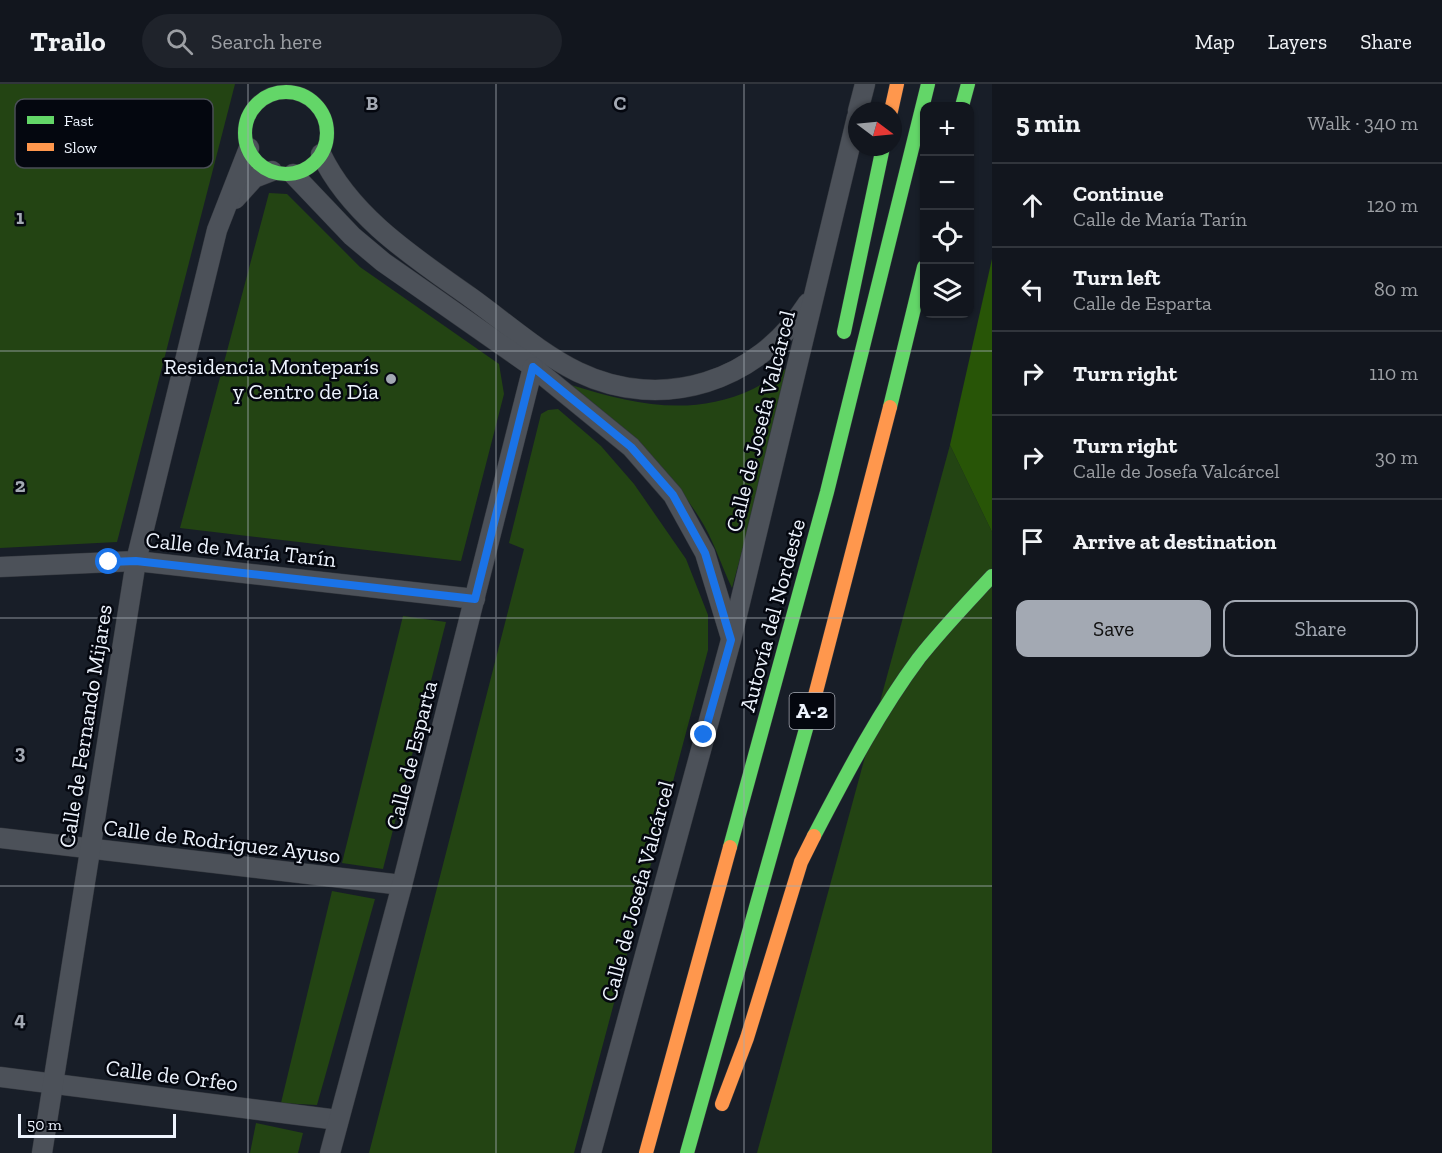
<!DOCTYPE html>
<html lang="en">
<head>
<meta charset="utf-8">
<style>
  body { margin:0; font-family:"Zilla Slab",serif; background:#1f232b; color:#f1f3f6 }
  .controls { position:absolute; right:18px; top:18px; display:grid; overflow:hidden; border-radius:12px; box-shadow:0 2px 4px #0004 }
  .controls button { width:54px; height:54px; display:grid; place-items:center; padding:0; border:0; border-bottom:2px solid #31353c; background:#12161e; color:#f1f3f6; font:30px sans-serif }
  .compass { position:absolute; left:848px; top:18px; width:54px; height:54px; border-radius:50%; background:#12161e; box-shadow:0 2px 4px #0004; rotate:106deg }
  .scale { position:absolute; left:18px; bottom:15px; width:158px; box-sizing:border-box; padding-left:6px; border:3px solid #eef4fe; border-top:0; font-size:16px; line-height:21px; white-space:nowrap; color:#eef4fe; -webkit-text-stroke:4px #04070f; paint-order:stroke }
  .stop { position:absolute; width:18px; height:18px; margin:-14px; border:4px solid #1a73e8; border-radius:50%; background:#fff }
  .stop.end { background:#1a73e8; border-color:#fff; box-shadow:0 2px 6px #0008 }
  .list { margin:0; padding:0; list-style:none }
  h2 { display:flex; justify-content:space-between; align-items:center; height:78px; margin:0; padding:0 24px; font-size:26px }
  h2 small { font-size:20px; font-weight:400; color:#9c9fa4 }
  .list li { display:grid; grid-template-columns:39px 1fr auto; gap:18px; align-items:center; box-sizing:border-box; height:84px; padding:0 24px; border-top:2px solid #31353c }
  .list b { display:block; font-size:22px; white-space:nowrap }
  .list p { margin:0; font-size:20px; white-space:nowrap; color:#9c9fa4 }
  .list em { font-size:20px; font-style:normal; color:#9c9fa4 }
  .actions { display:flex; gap:12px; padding:18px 24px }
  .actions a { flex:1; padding:14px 0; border:2px solid #a3a9b3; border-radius:12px; text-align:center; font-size:21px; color:#a3a9b3 }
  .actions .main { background:#a3a9b3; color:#111 }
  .icon { flex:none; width:33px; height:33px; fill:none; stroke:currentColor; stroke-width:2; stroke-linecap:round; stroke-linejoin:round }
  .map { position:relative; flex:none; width:992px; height:1069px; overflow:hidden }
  header { display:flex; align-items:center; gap:36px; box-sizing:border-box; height:84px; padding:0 30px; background:#12161e; border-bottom:2px solid #31353c }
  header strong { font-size:28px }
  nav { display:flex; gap:33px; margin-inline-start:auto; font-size:21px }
  .search { width:420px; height:54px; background:#1f232b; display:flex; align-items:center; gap:15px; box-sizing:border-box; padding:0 21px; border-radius:33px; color:#9c9fa4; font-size:22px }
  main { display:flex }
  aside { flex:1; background:#12161e }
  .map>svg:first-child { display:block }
  .green { fill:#234413 }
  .forest { fill:#285507 }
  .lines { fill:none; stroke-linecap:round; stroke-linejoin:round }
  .street-casing { stroke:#33373e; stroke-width:21 }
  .fast-casing { stroke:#33373e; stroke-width:15 }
  .slow-casing { stroke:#33373e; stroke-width:15 }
  .street { stroke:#4c5159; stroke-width:20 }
  .fast { stroke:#63d668; stroke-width:14 }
  .slow { stroke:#ff974d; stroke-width:14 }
  .route { stroke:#1a73e8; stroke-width:8 }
  .grid { fill:none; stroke:#a3a9b3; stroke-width:1.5; stroke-opacity:0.55 }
  .poi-dot { fill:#a3a9b3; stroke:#04070f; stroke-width:2 }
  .labels { text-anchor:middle; stroke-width:5; stroke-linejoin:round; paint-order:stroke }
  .shield { fill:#04070f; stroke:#a8adb6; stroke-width:1.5 }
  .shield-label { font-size:21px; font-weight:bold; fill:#eef4fe }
  .poi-label { font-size:22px; fill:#eef4fe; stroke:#04070f; text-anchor:end }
  .street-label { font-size:22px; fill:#eef4fe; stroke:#04070f }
  .key { fill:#04070f; stroke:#4a4e57; stroke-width:1.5 }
  .key-label { font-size:16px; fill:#eef4fe }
  .grid-label { font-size:20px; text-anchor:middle; font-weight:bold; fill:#a3a9b3; stroke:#04070f; stroke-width:5; stroke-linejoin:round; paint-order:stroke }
</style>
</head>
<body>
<header>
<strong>Trailo</strong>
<div class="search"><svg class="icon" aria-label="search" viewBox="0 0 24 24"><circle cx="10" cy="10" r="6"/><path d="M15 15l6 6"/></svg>Search here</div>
<nav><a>Map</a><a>Layers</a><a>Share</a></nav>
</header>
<main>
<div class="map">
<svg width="992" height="1069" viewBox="0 0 992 1069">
  <rect width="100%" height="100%" fill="#181e28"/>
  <g class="green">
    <path d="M0,0H235L117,458L0,464Z"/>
    <path d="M269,109L287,110L360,183L499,280L504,310L461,477L180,444Z"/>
    <path d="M793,280L732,504C721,481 713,454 699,433C665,380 619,340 571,301C633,320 691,334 753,305C767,298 780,288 793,280Z"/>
    <path d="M558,325L601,362L634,400L686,475L708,531V566L574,1069H369L524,465L509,459L541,330L548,326Z"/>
    <path d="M950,361L992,448V1069H757Z"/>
    <path d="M403,532L446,538L383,785L342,779Z"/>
    <path d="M332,807L375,815L317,1021L281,1019Z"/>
    <path d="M256,1039L303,1049L298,1069H250Z"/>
  </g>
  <path class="forest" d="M992,175V448L950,361Z"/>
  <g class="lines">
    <defs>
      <g id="street">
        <path d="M858,27L865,0"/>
        <path d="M321,70C351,133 415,174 470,213C505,238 539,269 578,288C663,329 758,297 808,219"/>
        <path d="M293,90L352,152L383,178L533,283L631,363L673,411L705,469L731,554"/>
        <path d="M235,115L254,94L272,87"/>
        <path d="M0,483L136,477L475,515"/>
        <path d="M0,754L402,801"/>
        <path d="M0,993L338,1036"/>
        <path d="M42,1069L136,477L217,146L249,64"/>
        <path d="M330,1069L402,801L533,283"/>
        <path d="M591,1069L731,556L857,33"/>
      </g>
      <g id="fast">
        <circle cx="286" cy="49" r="41"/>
        <path d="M962,22L968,0"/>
        <path d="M844,248L883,63"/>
        <path d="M890,323L924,183"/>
        <path d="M814,752C846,691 878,629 919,574C942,545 967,519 992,492"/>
        <path d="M730,763L827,408L928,0"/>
        <path d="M687,1069L811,627"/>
      </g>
      <g id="slow">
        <path d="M891,27L897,0"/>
        <path d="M811,627L890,323"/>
        <path d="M722,1020L747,954L801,778L814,752"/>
        <path d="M646,1069L730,763"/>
      </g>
    </defs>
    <use href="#street" class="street-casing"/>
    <use href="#fast" class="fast-casing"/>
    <use href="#slow" class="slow-casing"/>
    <use href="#street" class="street"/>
    <use href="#fast" class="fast"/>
    <use href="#slow" class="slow"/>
  </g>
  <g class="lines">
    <path class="route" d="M109,478L136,477L475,515L533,283L631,363L673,411L705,469L731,556L704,651"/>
  </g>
  <path class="grid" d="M248,0V1069M496,0V1069M744,0V1069M0,267H992M0,534H992M0,802H992"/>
  <circle class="poi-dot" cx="391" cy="295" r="6"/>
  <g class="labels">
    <rect class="shield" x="789.5" y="609" width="45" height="36" rx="4.5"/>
    <g class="shield-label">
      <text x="812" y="634">A-2</text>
    </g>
    <g class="poi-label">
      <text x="379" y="290">Residencia Monteparís<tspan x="379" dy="25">y Centro de Día</tspan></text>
    </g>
    <g class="street-label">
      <text transform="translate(760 337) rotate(-76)" y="8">Calle de Josefa Valcárcel</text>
      <text transform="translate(241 465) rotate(6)" y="8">Calle de María Tarín</text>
      <text transform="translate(772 531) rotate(-75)" y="8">Autovía del Nordeste</text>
      <text transform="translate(85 642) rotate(-81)" y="8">Calle de Fernando Mijares</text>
      <text transform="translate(411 671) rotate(-76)" y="8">Calle de Esparta</text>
      <text transform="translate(222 757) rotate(7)" y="8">Calle de Rodríguez Ayuso</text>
      <text transform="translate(637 807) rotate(-75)" y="8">Calle de Josefa Valcárcel</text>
      <text transform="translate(172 991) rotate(7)" y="8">Calle de Orfeo</text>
    </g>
  </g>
  <rect x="15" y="15" width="198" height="69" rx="9" class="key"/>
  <rect x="27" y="32" width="27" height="8" fill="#63d668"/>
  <rect x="27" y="59" width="27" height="8" fill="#ff974d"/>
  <g class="key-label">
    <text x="64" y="42">Fast</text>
    <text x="64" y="69">Slow</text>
  </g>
  <g class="grid-label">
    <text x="372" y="26">B</text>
    <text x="620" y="26">C</text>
    <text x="20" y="140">1</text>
    <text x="20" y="408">2</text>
    <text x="20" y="675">3</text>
    <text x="20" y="942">4</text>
  </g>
</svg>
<div class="controls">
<button>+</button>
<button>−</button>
<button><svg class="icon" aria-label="locate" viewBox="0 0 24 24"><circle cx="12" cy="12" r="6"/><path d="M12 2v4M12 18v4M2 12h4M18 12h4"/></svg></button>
<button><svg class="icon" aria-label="layers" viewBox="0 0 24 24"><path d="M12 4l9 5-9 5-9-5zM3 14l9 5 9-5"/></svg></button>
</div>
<svg class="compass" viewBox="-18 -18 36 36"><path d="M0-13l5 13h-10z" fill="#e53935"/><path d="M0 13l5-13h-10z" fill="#9c9fa4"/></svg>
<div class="scale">50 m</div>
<div class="stop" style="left:109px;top:478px"></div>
<div class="stop end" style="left:704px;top:651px"></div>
</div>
<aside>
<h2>5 min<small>Walk · 340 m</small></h2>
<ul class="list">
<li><svg class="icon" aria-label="ahead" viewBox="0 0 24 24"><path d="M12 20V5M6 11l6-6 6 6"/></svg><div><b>Continue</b><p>Calle de María Tarín</p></div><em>120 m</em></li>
<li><svg class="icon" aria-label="left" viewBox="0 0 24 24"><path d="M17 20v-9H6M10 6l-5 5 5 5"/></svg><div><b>Turn left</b><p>Calle de Esparta</p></div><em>80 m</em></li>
<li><svg class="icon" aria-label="right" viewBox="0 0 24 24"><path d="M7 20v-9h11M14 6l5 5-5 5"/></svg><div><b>Turn right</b></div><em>110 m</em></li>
<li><svg class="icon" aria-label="right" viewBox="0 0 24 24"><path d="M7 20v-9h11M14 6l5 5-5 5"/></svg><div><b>Turn right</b><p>Calle de Josefa Valcárcel</p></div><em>30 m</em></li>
<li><svg class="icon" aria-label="arrive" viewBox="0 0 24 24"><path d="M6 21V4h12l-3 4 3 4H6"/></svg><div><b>Arrive at destination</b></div></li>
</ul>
<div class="actions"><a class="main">Save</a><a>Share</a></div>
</aside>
</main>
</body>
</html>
